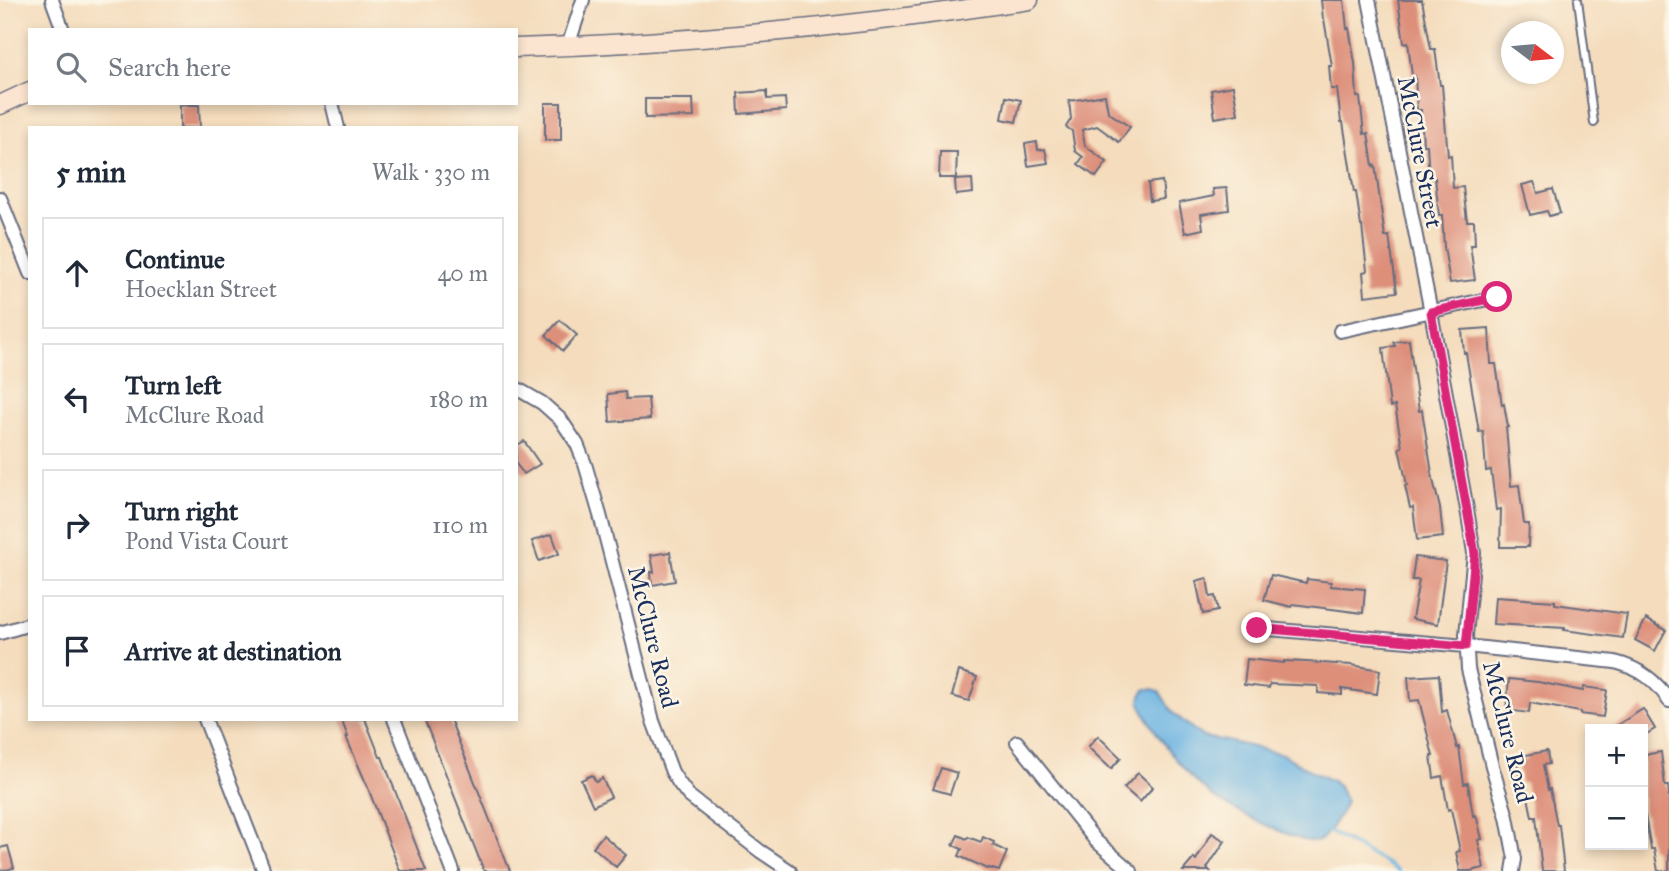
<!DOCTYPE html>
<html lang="en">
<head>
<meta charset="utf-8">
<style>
  body { margin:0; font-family:"IM FELL Great Primer",serif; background:#f2f2f3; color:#1f2937 }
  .controls { position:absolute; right:21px; bottom:21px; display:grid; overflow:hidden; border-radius:0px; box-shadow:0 4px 10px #0003 }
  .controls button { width:63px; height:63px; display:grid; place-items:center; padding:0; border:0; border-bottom:2px solid #e0e1e3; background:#fff; color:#1f2937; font:35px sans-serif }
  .compass { position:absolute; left:1501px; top:21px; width:63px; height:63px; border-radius:50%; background:#fff; box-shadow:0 4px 10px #0003; rotate:106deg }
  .stop { position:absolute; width:21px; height:21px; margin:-16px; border:5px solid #db2777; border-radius:50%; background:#fff }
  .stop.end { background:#db2777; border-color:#fff; box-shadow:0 2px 7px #0008 }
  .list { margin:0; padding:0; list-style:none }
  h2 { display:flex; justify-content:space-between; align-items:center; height:91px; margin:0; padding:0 28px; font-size:30px }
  h2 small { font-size:23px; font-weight:400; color:#747a83 }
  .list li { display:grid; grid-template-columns:46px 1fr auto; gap:21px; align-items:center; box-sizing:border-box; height:112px; margin:0 14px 14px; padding:0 14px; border:2px solid #e0e1e3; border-radius:0px }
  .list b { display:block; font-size:26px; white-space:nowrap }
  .list p { margin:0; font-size:23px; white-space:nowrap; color:#747a83 }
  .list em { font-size:23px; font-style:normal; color:#747a83 }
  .icon { flex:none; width:38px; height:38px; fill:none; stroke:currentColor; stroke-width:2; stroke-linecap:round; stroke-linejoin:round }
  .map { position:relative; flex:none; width:1669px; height:871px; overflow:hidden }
  .search { position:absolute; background:#fff; box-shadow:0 4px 10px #0003; left:28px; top:28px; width:490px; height:77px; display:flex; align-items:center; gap:18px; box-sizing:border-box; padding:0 24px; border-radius:0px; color:#747a83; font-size:26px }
  .panel { position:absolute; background:#fff; box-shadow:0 4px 10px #0003; left:28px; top:126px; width:490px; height:595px; border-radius:0px }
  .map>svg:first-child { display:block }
  .water { fill:#6bb3e2; stroke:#4371a0; stroke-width:2 }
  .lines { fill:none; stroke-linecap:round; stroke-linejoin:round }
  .stream { stroke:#6bb3e2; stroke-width:3.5 }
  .building { fill:#dd8f7a }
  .service-casing { stroke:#676c7f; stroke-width:10 }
  .minor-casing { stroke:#676c7f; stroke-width:16 }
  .secondary-casing { stroke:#676c7f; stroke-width:21 }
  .service { stroke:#fff; stroke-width:6 }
  .minor { stroke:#fff; stroke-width:12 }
  .secondary { stroke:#fce5d0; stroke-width:18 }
  .route { stroke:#db2777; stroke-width:9 }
  .labels { text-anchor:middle; stroke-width:5; stroke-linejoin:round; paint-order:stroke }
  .street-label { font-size:24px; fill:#1b2f5e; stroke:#fcf5e5 }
</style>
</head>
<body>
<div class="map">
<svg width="1669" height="871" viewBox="0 0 1669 871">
  <rect width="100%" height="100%" fill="#fcf5e5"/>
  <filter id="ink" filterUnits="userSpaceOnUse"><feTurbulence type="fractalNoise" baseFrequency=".0143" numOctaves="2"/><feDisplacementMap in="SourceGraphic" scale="14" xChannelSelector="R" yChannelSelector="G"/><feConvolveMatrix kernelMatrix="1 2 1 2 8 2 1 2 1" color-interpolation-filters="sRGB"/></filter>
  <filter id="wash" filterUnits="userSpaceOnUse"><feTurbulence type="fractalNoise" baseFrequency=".00686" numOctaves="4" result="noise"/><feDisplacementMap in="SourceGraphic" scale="28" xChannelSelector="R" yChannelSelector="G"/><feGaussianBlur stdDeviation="1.57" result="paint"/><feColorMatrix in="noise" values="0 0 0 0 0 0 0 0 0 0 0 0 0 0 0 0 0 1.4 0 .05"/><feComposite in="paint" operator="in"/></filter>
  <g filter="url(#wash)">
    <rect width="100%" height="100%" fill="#f4dcbc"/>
    <path class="water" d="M1146,689H1153L1159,691L1173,713L1203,737L1227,741L1282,754L1315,773L1333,781L1340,789L1346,802C1343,810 1327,837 1319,841C1307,848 1224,806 1212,796C1186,774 1160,743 1145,713C1144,710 1141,707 1140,703C1139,697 1142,693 1146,689Z"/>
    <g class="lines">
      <path class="stream" d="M1328,831L1384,862L1398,871"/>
    </g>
    <g id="blocks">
      <g class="building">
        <path d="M1321,0H1344L1347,29L1349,28L1355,63L1357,97H1360L1364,134L1368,133L1373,166L1375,165L1385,237L1389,236L1397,292L1365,296L1363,272L1367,271L1362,226H1361L1356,192H1354L1343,122H1341L1337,89H1331L1329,66H1332L1324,19H1323Z"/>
        <path d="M1398,0H1422L1431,49H1435L1440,85H1442L1448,156L1451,155L1453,188L1463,187L1467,221H1474L1475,245H1470L1475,280L1450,283L1444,247L1442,215H1439L1435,178L1429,179L1427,145H1423L1421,110H1417L1415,76H1412L1408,42L1404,43Z"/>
        <path d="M1233,86L1238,114L1215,118L1211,90Z"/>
        <path d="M767,91V99L785,98L786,110L739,114L738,93Z"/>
        <path d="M1105,95L1108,112L1130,127L1119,142L1097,126L1082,130L1085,146L1107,162L1096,177L1078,164L1083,157L1075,151L1072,131L1066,127L1071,119L1069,101Z"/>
        <path d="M1006,97L1021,100L1016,122L1002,119Z"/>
        <path d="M645,99H693L694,117L645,118Z"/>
        <rect x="545" y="103" width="16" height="37"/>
        <path d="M180,105H199L200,128H180Z"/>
        <path d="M1037,142L1038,150L1045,149L1048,163L1028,166L1025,144Z"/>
        <path d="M940,152H957L956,178H939Z"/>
        <path d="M972,179L973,193L956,195L955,180Z"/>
        <path d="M1162,181L1164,199L1150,201L1148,183Z"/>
        <path d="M1534,182L1538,193L1553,189L1560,213L1549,216L1547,211L1530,215L1522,185Z"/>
        <path d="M1227,188L1229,210L1201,214L1203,229L1185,233L1179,203L1214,196L1213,189Z"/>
        <path d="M560,320L577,335L563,351L546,335Z"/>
        <path d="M1489,328L1491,364H1496L1502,405L1504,404L1508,427H1506L1511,486L1519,485L1524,524H1529L1528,547H1500L1501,509L1496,510L1491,470L1486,471L1483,431L1479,432L1466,353H1464L1462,330Z"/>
        <path d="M1409,340L1419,411L1422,410L1433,480L1440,508L1443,537L1417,540L1413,507L1410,508L1405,486L1407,485L1399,448L1402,447L1395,406L1390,407L1383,348L1395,346L1394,342Z"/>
        <path d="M625,392L626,399L648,398L650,419L610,422L608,394Z"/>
        <path d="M524,441L540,464L524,474L516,464V446Z"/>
        <path d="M552,534L559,554L539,561L532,541Z"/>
        <path d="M670,552L675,581L652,585L651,572H654L651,555Z"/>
        <path d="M1415,557L1446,561L1438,624L1412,619L1419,580H1412Z"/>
        <path d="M1271,575L1306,583L1307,579L1331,582L1330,586L1365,589L1363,613L1293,604L1292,607L1264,600Z"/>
        <path d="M1207,578L1210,597L1215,596L1218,611L1203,614L1196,581Z"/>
        <path d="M1495,597L1555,601V604L1627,614L1623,638L1564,630L1565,628L1493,624Z"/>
        <path d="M1646,619L1666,630L1655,651L1635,640Z"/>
        <path d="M1247,659L1284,663V661L1306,662L1352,665L1380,670L1377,694L1342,689V695L1318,693V686L1270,684L1269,688L1244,685Z"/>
        <path d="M959,671L977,677L969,701L952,696Z"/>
        <path d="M1439,675L1442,712L1447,710L1457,748L1459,747L1464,784L1468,783L1473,816L1476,815L1482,839L1478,840L1484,868L1470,871H1460L1456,852L1460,851L1451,809L1448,810L1442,776L1434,778L1431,756H1433L1419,700L1410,701L1408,677Z"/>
        <path d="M1509,679L1538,682L1583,691L1584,687L1607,690L1603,717L1580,714V712L1530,703L1529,713L1506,710Z"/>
        <path d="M1643,709L1655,729L1643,736V729H1611Z"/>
        <path d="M341,719H365L380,757H382L426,871H400L366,783L346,737H348Z"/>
        <path d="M424,719H450L510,871H484Z"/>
        <path d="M1098,736L1121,758L1111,769L1088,747Z"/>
        <path d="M1547,751L1549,764L1543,765L1548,790L1550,789L1557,825H1559L1564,871H1542L1536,817H1532L1525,782L1521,783L1517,762L1526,760V755Z"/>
        <path d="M1661,752L1665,786H1668L1669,792V871H1658L1654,849H1651L1645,815H1643V755Z"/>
        <path d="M941,768L957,773L950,794L933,789Z"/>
        <path d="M1138,773L1153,787L1140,802L1124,788Z"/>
        <path d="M592,775L596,782L602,778L611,797L593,806L581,780Z"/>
        <path d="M1212,833L1225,841L1207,868L1210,871H1183L1194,858L1196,860Z"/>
        <path d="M603,835L626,855L616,867L593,847Z"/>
        <path d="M958,835L967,839L968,837L981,842L983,837L994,842L993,845L1007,852L999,871L989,868L988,869L959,856L962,849L953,845Z"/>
        <path d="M8,846L14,868L0,871V848Z"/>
      </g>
    </g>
  </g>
  <g filter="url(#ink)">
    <use href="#blocks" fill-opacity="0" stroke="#676c7f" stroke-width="2"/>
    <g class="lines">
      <defs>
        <path id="service" d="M1578,0L1594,123"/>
        <g id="minor">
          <path d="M52,0L63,30"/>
          <path d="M1369,0L1431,312L1468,515L1474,553L1466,635L1468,669L1492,766L1507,817L1515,859L1513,871"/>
          <path d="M568,46L583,0"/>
          <path d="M332,103L338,128"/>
          <path d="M0,198L30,273"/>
          <path d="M1340,331L1497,297"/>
          <path d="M516,388L542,403L561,420L577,444L585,464L600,515L653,721L672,772L679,783L689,796L760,851L790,871"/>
          <path d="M1257,628L1466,646L1615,662C1638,668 1656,679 1669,701"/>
          <path d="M0,633L30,624"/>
          <path d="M205,719L264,871"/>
          <path d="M394,719L453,871"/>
          <path d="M1017,742L1096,841L1131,871"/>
        </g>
        <g id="secondary">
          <path d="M516,48C688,43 859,26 1029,0"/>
          <path d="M0,105L30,91"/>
        </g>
      </defs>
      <use href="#service" class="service-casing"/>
      <use href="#minor" class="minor-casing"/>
      <use href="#secondary" class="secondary-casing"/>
      <use href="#service" class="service"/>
      <use href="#minor" class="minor"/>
      <use href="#secondary" class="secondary"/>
    </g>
  </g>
  <g class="lines" filter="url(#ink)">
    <path class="route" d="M1257,628L1466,646L1475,554L1431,312L1497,297"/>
  </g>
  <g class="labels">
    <g class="street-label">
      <text transform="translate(1420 152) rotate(79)" y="8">McClure Street</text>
      <text transform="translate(653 637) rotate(76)" y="8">McClure Road</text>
      <text transform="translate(1508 732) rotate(76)" y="8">McClure Road</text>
    </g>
  </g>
</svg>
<div class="controls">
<button>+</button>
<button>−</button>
</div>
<svg class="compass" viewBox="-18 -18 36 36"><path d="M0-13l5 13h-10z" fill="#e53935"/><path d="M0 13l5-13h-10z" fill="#747a83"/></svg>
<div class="stop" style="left:1497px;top:297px"></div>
<div class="stop end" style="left:1257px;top:628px"></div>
<div class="search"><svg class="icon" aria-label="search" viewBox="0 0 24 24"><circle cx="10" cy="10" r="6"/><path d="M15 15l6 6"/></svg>Search here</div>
<section class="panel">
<h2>5 min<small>Walk · 330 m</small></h2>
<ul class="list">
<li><svg class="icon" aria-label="ahead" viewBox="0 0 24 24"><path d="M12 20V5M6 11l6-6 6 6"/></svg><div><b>Continue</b><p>Hoecklan Street</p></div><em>40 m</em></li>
<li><svg class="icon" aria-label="left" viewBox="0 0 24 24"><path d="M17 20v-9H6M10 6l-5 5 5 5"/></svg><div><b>Turn left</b><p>McClure Road</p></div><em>180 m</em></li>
<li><svg class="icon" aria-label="right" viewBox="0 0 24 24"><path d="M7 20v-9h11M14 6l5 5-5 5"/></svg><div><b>Turn right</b><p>Pond Vista Court</p></div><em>110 m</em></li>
<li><svg class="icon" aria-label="arrive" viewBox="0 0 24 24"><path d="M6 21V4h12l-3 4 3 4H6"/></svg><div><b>Arrive at destination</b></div></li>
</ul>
</section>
</div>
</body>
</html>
